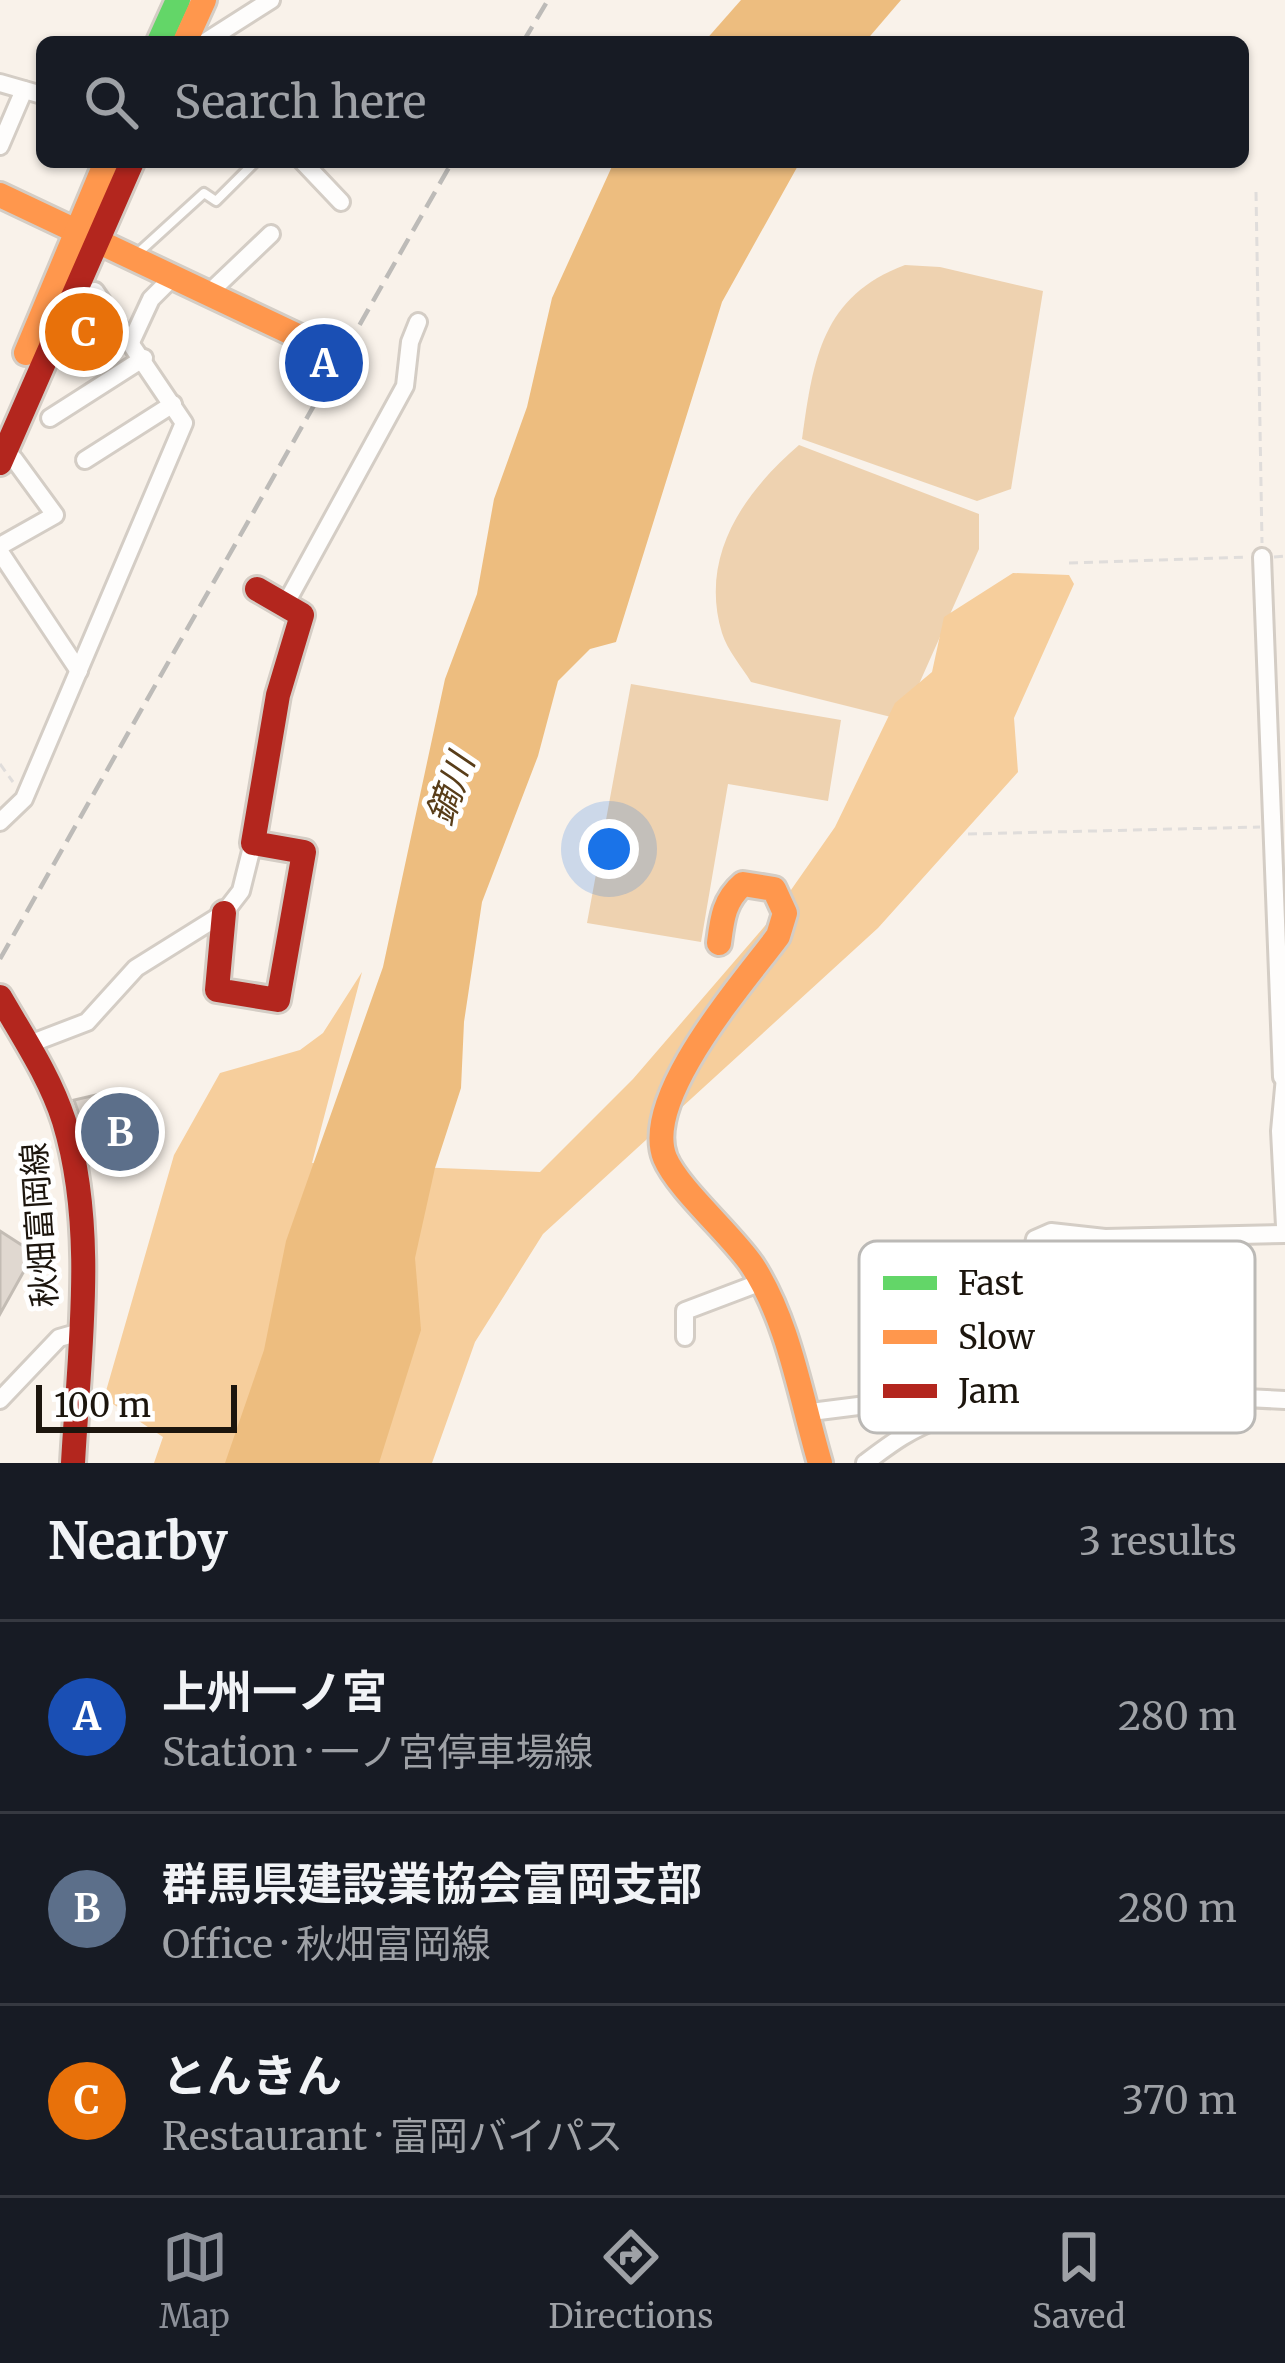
<!DOCTYPE html>
<html lang="en">
<head>
<meta charset="utf-8">
<style>
  body { margin:0; font-family:Merriweather,"Noto Sans JP",serif; background:#20242c; color:#f1f3f6 }
  .scale { position:absolute; left:36px; bottom:30px; width:201px; box-sizing:border-box; padding-left:12px; border:6px solid #1c150d; border-top:0; font-size:33px; line-height:42px; white-space:nowrap; color:#1c150d; -webkit-text-stroke:9px #fff; paint-order:stroke }
  .you { position:absolute; left:609px; top:849px; width:42px; height:42px; margin:-30px; border:9px solid #fff; border-radius:50%; background:#1a73e8; box-shadow:0 0 0 18px #1a73e833 }
  .badge { display:grid; place-items:center; width:78px; height:78px; border-radius:50%; background:#8c9099; color:#fff; font-size:39px; font-weight:700 }
  .pin { position:absolute; translate:-50% -50%; border:6px solid #fff; box-shadow:0 3px 12px #0006 }
  .list { margin:0; padding:0; list-style:none }
  h2 { display:flex; justify-content:space-between; align-items:center; height:156px; margin:0; padding:0 48px; font-size:51px }
  h2 small { font-size:39px; font-weight:400; color:#9ea1a6 }
  .list li { display:grid; grid-template-columns:78px 1fr auto; gap:36px; align-items:center; box-sizing:border-box; height:192px; padding:0 48px; border-top:3px solid #363941 }
  .list b { display:block; font-size:45px; white-space:nowrap }
  .list p { margin:0; font-size:39px; white-space:nowrap; color:#9ea1a6 }
  .list em { font-size:39px; font-style:normal; color:#9ea1a6 }
  .icon { flex:none; width:66px; height:66px; fill:none; stroke:currentColor; stroke-width:2; stroke-linecap:round; stroke-linejoin:round }
  .map { position:relative; flex:none; width:1285px; height:1463px; overflow:hidden }
  .search { position:absolute; background:#171b24; box-shadow:0 3px 9px #0004; left:36px; right:36px; top:36px; height:132px; display:flex; align-items:center; gap:30px; box-sizing:border-box; padding:0 42px; border-radius:18px; color:#9ea1a6; font-size:45px }
  .sheet { height:732px; background:#171b24 }
  nav { display:flex; justify-content:space-around; align-items:center; box-sizing:border-box; height:168px; border-top:3px solid #363941; background:#171b24; font-size:33px; color:#9ea1a6 }
  nav a { display:grid; justify-items:center; gap:6px }
  nav .on { color:#8c9099 }
  .map>svg:first-child { display:block }
  .green { fill:#eed2b0 }
  .forest { fill:#f6ce9c }
  .water { fill:#edbd7f }
  .building { fill:#e0d8d0; stroke:#c3bcb4; stroke-width:3 }
  .lines { fill:none; stroke-linecap:round; stroke-linejoin:round }
  .lane-casing { stroke:#d4cdc5; stroke-width:14 }
  .street-casing { stroke:#d4cdc5; stroke-width:22 }
  .fast-casing { stroke:#d4cdc5; stroke-width:30 }
  .slow-casing { stroke:#d4cdc5; stroke-width:30 }
  .jam-casing { stroke:#d4cdc5; stroke-width:30 }
  .path { stroke:#e0dddb; stroke-width:3; stroke-dasharray:9 6; stroke-linecap:butt }
  .lane { stroke:#fefdfc; stroke-width:8 }
  .street { stroke:#fefdfc; stroke-width:16 }
  .fast { stroke:#63d668; stroke-width:24 }
  .slow { stroke:#ff974d; stroke-width:24 }
  .jam { stroke:#b3261e; stroke-width:24 }
  .rail { stroke:#bdbbb8; stroke-width:4.5; stroke-dasharray:18 9; stroke-linecap:butt }
  .labels { text-anchor:middle; stroke-width:10; stroke-linejoin:round; paint-order:stroke }
  .street-label { font-size:33px; fill:#1c150d; stroke:#fff }
  .water-label { font-size:36px; font-style:italic; fill:#583d19; stroke:#fff }
  .key { fill:#fff; stroke:#bbb9b6; stroke-width:3 }
  .key-label { font-size:33px; fill:#1c150d }
</style>
</head>
<body>
<div class="map">
<svg width="1285" height="1463" viewBox="0 0 1285 1463">
  <rect width="100%" height="100%" fill="#f9f2ea"/>
  <g class="green">
    <path d="M905,265L940,267L1043,291L1011,489L977,501L802,439C813,359 822,296 905,265Z"/>
    <path d="M799,445L979,514V549L903,720L751,682C742,667 727,650 722,633C699,557 743,493 799,445Z"/>
    <path d="M631,684L841,720L828,801L728,784L701,942L587,923Z"/>
  </g>
  <path class="forest" d="M1013,573L1069,575L1074,584L1014,718L1018,772L878,928L543,1234L475,1342L432,1463H154L163,1437L104,1398L174,1155L220,1073L300,1050L323,1033L362,972L312,1163L540,1172L633,1079L770,920L835,827L895,703L932,672L944,617Z"/>
  <g class="water">
    <path d="M741,0H901L865,42H704Z"/>
    <path d="M614,162H800L722,302L616,642L590,649L558,681L538,756L482,902L464,1022L461,1088L435,1168L415,1258L421,1330L379,1463H225L264,1350L286,1241L383,967L445,679L477,594L494,499L527,407L552,298Z"/>
  </g>
  <g class="building">
    <path d="M100,1094L105,1118L82,1123L74,1100Z"/>
    <path d="M134,1114L138,1137L105,1145L98,1122Z"/>
    <path d="M0,1231L34,1253L0,1314Z"/>
  </g>
  <g class="lines">
    <defs>
      <g id="lane">
        <path d="M137,254L204,193L216,201L255,162"/>
        <path d="M1018,1323L1124,1347"/>
      </g>
      <g id="street">
        <path d="M205,42L271,0"/>
        <path d="M0,83L42,95"/>
        <path d="M0,146L24,90"/>
        <path d="M303,162L341,202"/>
        <path d="M208,294L271,234"/>
        <path d="M132,340L151,299L172,278"/>
        <path d="M50,418L144,358"/>
        <path d="M85,460L173,404"/>
        <path d="M0,546L55,515L14,459"/>
        <path d="M0,552L79,671"/>
        <path d="M1262,557L1282,1077"/>
        <path d="M285,605L405,386L410,342L418,322"/>
        <path d="M0,822L24,799L184,423L95,291"/>
        <path d="M27,1045L87,1022L136,968L224,913L241,891L253,843"/>
        <path d="M1285,1077L1280,1131L1285,1226"/>
        <path d="M685,1337V1311L759,1283"/>
        <path d="M1182,1362L1183,1395L1285,1400"/>
        <path d="M0,1400L59,1338L80,1332"/>
        <path d="M803,1413L882,1403L878,1286"/>
        <path d="M865,1463C889,1445 911,1428 940,1419C963,1411 985,1416 1001,1397L1035,1239L1051,1232L1105,1238L1285,1234"/>
      </g>
      <path id="fast" d="M159,42L178,0"/>
      <g id="slow">
        <path d="M185,42L204,0"/>
        <path d="M0,195L319,346"/>
        <path d="M26,353L106,162"/>
        <path d="M719,943C722,919 724,900 743,884L774,889L785,913L778,936C744,982 641,1098 665,1158C678,1189 731,1234 752,1265C789,1321 801,1399 820,1463"/>
      </g>
      <g id="jam">
        <path d="M0,463L132,162"/>
        <path d="M224,913L217,990L278,1000L304,852L253,843L278,695L302,615L257,589"/>
        <path d="M0,997C23,1037 50,1077 64,1121C97,1229 79,1352 73,1463"/>
      </g>
    </defs>
    <use href="#lane" class="lane-casing"/>
    <use href="#street" class="street-casing"/>
    <use href="#fast" class="fast-casing"/>
    <use href="#slow" class="slow-casing"/>
    <use href="#jam" class="jam-casing"/>
    <g class="path">
      <path d="M1256,192L1262,543"/>
      <path d="M1274,557L1285,556"/>
      <path d="M1069,563L1247,557"/>
      <path d="M0,764L13,782"/>
      <path d="M968,834L1260,827"/>
    </g>
    <use href="#lane" class="lane"/>
    <use href="#street" class="street"/>
    <use href="#fast" class="fast"/>
    <use href="#slow" class="slow"/>
    <use href="#jam" class="jam"/>
    <g class="rail">
      <path d="M523,42L548,0"/>
      <path d="M0,959L452,162"/>
    </g>
  </g>
  <g class="labels">
    <g class="street-label">
      <text transform="translate(39 1225) rotate(-94)" y="12">秋畑富岡線</text>
    </g>
    <g class="water-label">
      <text transform="translate(450 789) rotate(-70)" y="13">鏑川</text>
    </g>
  </g>
  <rect x="859" y="1241" width="396" height="192" rx="18" class="key"/>
  <rect x="883" y="1276" width="54" height="14" fill="#63d668"/>
  <rect x="883" y="1330" width="54" height="14" fill="#ff974d"/>
  <rect x="883" y="1384" width="54" height="14" fill="#b3261e"/>
  <g class="key-label">
    <text x="958" y="1295">Fast</text>
    <text x="958" y="1349">Slow</text>
    <text x="958" y="1403">Jam</text>
  </g>
</svg>
<div class="scale">100 m</div>
<div class="you"></div>
<div class="pin badge" style="left:324px;top:363px;background:#1a4fb4">A</div>
<div class="pin badge" style="left:120px;top:1132px;background:#5c6f8a">B</div>
<div class="pin badge" style="left:84px;top:332px;background:#e8710a">C</div>
<div class="search"><svg class="icon" aria-label="search" viewBox="0 0 24 24"><circle cx="10" cy="10" r="6"/><path d="M15 15l6 6"/></svg>Search here</div>
</div>
<section class="sheet">
<h2>Nearby<small>3 results</small></h2>
<ul class="list">
<li><span class="badge" style="background:#1a4fb4">A</span><div><b>上州一ノ宮</b><p>Station · 一ノ宮停車場線</p></div><em>280 m</em></li>
<li><span class="badge" style="background:#5c6f8a">B</span><div><b>群馬県建設業協会富岡支部</b><p>Office · 秋畑富岡線</p></div><em>280 m</em></li>
<li><span class="badge" style="background:#e8710a">C</span><div><b>とんきん</b><p>Restaurant · 富岡バイパス</p></div><em>370 m</em></li>
</ul>
</section>
<nav>
<a class="on"><svg class="icon" aria-label="map" viewBox="0 0 24 24"><path d="M3 6l6-2 6 2 6-2v14l-6 2-6-2-6 2zM9 4v14M15 6v14"/></svg>Map</a>
<a><svg class="icon" aria-label="directions" viewBox="0 0 24 24"><path d="M12 3l9 9-9 9-9-9zM9 14v-3h6M13 9l2 2-2 2"/></svg>Directions</a>
<a><svg class="icon" aria-label="saved" viewBox="0 0 24 24"><path d="M7 4h10v16l-5-4-5 4z"/></svg>Saved</a>
</nav>
</body>
</html>
